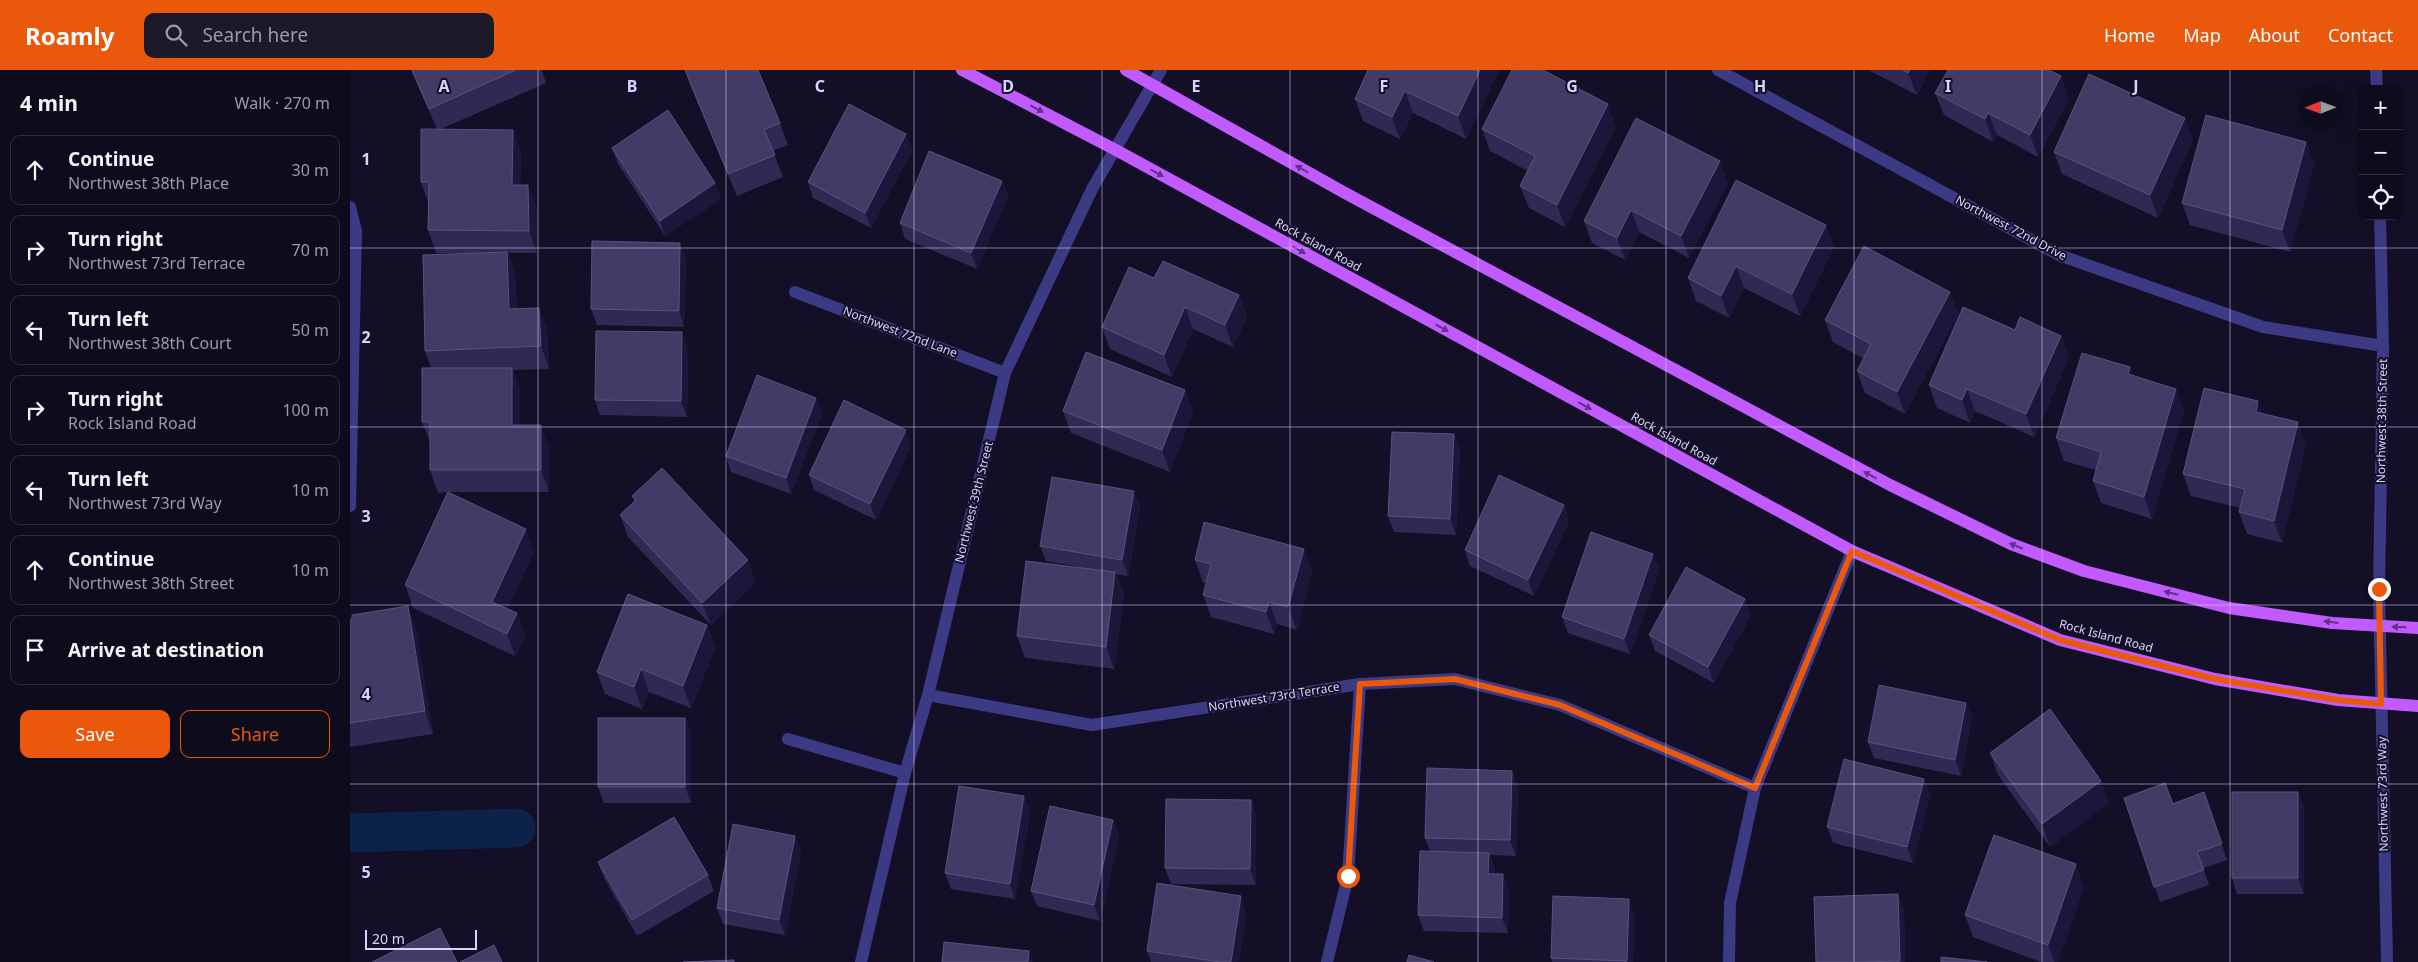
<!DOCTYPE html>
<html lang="en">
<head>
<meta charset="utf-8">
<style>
  body { margin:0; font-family:"Noto Sans",sans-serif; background:#1c1929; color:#f1f3f6 }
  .controls { position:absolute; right:15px; top:15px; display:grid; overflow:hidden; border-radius:10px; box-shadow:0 5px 20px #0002 }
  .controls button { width:45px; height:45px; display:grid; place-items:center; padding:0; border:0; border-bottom:1px solid #2e2b3b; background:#0e0b1c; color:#f1f3f6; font:25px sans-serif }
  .compass { position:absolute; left:1948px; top:15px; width:45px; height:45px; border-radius:50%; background:#0e0b1c; box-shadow:0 5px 20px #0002; rotate:269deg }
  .scale { position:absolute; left:15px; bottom:12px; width:112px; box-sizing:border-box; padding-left:5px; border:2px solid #d9d4ff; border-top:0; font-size:14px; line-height:18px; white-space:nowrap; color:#d9d4ff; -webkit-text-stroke:4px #130f26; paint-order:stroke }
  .stop { position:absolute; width:15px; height:15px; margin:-11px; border:4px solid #ea580c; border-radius:50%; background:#fff }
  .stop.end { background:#ea580c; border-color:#fff; box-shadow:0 1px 5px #0008 }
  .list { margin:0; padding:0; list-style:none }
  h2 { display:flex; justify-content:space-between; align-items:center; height:65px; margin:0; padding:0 20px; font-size:21px }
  h2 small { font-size:16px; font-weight:400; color:#9b9ba3 }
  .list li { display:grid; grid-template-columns:32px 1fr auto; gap:15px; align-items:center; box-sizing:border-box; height:70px; margin:0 10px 10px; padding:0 10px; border:1px solid #2e2b3b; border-radius:10px }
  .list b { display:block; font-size:19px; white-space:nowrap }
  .list p { margin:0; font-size:16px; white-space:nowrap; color:#9b9ba3 }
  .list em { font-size:16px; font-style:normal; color:#9b9ba3 }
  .actions { display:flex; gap:10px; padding:15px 20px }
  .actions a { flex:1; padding:11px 0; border:1px solid #ea580c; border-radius:10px; text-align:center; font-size:18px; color:#ea580c }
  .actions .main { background:#ea580c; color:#fff }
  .icon { flex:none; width:28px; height:28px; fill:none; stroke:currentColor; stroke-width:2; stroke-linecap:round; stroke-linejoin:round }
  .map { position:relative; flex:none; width:2068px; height:892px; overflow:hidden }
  header { display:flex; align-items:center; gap:30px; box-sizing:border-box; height:70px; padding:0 25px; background:#ea580c; color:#fff }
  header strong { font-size:24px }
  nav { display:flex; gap:28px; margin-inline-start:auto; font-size:18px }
  .search { width:350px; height:45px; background:#1c1929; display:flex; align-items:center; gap:12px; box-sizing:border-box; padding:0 18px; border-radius:10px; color:#9b9ba3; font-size:19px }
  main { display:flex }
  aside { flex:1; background:#0e0b1c }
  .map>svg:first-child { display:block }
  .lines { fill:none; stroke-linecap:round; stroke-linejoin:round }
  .canal { stroke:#0c2248; stroke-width:39 }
  .minor { stroke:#3d3a85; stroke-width:12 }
  .major { stroke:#c25bff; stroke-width:12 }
  .wall { fill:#312854 }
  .shaded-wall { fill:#1d163a }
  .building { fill:#433a66; stroke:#5a527e }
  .oneway { fill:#623188 }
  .route { stroke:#ea580c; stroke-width:6 }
  .grid { fill:none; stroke:#d9d4ff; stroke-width:1; stroke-opacity:0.55 }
  .labels { text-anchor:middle; stroke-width:4; stroke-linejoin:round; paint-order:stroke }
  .street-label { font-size:12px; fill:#d9d4ff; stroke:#130f26 }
  .grid-label { font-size:16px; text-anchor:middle; font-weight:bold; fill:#d9d4ff; stroke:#130f26; stroke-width:4; stroke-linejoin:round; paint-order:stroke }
</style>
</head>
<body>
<header>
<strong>Roamly</strong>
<div class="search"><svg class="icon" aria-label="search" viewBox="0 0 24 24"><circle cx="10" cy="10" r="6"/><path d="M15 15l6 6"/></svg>Search here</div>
<nav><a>Home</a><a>Map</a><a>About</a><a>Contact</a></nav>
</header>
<main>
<aside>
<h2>4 min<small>Walk · 270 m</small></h2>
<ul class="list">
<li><svg class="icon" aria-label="ahead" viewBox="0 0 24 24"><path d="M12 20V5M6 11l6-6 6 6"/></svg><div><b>Continue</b><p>Northwest 38th Place</p></div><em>30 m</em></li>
<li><svg class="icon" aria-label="right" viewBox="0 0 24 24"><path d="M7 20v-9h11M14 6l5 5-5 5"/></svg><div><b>Turn right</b><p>Northwest 73rd Terrace</p></div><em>70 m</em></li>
<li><svg class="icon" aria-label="left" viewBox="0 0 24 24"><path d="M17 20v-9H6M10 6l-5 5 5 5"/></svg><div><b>Turn left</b><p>Northwest 38th Court</p></div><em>50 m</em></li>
<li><svg class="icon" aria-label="right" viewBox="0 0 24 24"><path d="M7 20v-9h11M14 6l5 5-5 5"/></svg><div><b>Turn right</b><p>Rock Island Road</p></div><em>100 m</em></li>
<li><svg class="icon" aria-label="left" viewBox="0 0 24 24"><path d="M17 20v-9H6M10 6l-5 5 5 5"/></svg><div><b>Turn left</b><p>Northwest 73rd Way</p></div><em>10 m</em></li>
<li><svg class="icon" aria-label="ahead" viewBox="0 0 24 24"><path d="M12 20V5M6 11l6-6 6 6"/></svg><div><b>Continue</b><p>Northwest 38th Street</p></div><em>10 m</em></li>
<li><svg class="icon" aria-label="arrive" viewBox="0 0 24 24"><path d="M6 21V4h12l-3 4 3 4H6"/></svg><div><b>Arrive at destination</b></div></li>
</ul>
<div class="actions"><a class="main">Save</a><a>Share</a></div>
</aside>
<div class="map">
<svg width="2068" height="892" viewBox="0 0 2068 892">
  <rect width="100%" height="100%" fill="#130f26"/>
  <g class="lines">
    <path class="canal" d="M0,763L166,758"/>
    <g class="minor">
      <path d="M1368,0L1709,185L1913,257L2033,276"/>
      <path d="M2026,0L2027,19"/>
      <path d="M0,137L6,161L0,436"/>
      <path d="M2030,146L2033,276L2029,519L2037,892"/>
      <path d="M445,222L655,303"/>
      <path d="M578,625L742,655L1010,614L1105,609L1210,635L1405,718"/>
      <path d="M438,669L555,703"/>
      <path d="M511,892L555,703L578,625L655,303L742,119L811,0"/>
      <path d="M977,892L998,806L1010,614"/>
      <path d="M1379,892L1380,833L1405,718L1502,481"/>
    </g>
    <g class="major">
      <path d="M612,0L764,79L1502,481L1710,570L1865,609L1988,630L2068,636"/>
      <path d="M776,0L995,123L1540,415L1661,474L1734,501L1879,538L1982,553L2068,558"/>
    </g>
  </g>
  <g class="wall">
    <path d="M61,0H192L196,13L91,59L171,82L170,115L187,137V183H158L165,204L167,239L189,238L197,260L199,299L163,300L170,320V355L199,378V422H98L184,482L157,539L167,543L175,566L165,586L63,538L55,515L97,422L88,423L80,400V372L72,352L81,298L75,281L127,183H86L78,160V132L71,112L87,59Z"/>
    <path d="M335,0L430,53L438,75L423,81L433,107L387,126L342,19Z"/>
    <path d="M1018,0H1149L1116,69L1063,43L1050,69L1013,51L1005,29Z"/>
    <path d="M1518,0H1580L1567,25Z"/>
    <path d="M1711,6L1719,29L1688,87L1647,65L1643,72L1594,45L1585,23Z"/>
    <path d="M1266,56L1215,157L1179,138L1170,116L1178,101L1140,81L1132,59Z"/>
    <path d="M556,64L562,80L521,158L463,128L458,112Z"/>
    <path d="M1843,70L1808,148L1712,104L1704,82Z"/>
    <path d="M1956,72L1964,95L1940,182L1840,155L1832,133Z"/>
    <path d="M262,78L371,129L315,166L268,94Z"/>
    <path d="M1370,91L1378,113L1339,188L1289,162L1275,190L1242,173L1234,151Z"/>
    <path d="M652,111L658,126L627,199L555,169L550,153Z"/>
    <path d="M1476,155L1484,177L1450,246L1394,218L1379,248L1346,231L1338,208Z"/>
    <path d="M336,188L334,257L247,255L241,239Z"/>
    <path d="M804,208L889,225L897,247L883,277L843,259L822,307L760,279L752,257Z"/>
    <path d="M1600,222L1608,244L1555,344L1515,323L1507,301L1514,289L1483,272L1475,250Z"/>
    <path d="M1665,260L1711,266L1719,288L1684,367L1625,341L1620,353L1587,338L1579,315Z"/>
    <path d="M338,278L337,347L250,345L245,330Z"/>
    <path d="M1783,306L1826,319L1834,341L1802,449L1751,433L1743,411L1746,400L1714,391L1706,368Z"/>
    <path d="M835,320L843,342L820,402L721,363L713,341Z"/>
    <path d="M466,328L472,344L441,424L381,402L376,386Z"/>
    <path d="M1912,343L1956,374L1932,473L1897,464L1889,442L1890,438L1841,426L1833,404Z"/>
    <path d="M1104,364L1110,380L1106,465L1044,462L1038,446Z"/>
    <path d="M561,376L526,450L464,420L459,405Z"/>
    <path d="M282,426L406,512L361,555L278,467L270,445L284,431Z"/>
    <path d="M1214,435L1219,451L1184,526L1120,496L1115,480Z"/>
    <path d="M790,437L778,506L766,504L774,524L764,599L675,588L667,566L730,497L696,491L690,476Z"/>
    <path d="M1303,484L1309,500L1280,584L1218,563L1212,547Z"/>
    <path d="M845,490L962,501L947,560L927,554L924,564L861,547L853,525L856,513H853Z"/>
    <path d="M1401,545L1364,613L1305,581L1299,565Z"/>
    <path d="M0,550L66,558L83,664L0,677Z"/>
    <path d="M357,555L365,578L341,638L299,622L292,639L255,624L247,602Z"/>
    <path d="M1616,633L1622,648L1611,706L1524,688L1518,672Z"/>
    <path d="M335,648L341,663V733H254L248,717Z"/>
    <path d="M1640,683L1751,711L1759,733L1700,777L1648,705Z"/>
    <path d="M1162,701L1168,717L1166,786L1140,785L1145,799V804H1153L1159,820L1158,863L1074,861L1068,845L1080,781L1075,768Z"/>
    <path d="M1574,709L1580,725L1563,793L1483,773L1477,757Z"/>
    <path d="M1854,722L1877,790L1853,798L1859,815L1810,832L1774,728L1823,733Z"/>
    <path d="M1948,722L1954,738V824H1887L1882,808Z"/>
    <path d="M674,726L680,742L665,829L601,819L595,803Z"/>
    <path d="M901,730L906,745V815L821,814L815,798Z"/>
    <path d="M763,750L769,766L750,851L687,836L681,821Z"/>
    <path d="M445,766L451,782L435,865L373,854L367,838Z"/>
    <path d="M248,792L358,805L364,821L287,866L254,808Z"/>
    <path d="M1734,816L1708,892H1691L1623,867L1615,845Z"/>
    <path d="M1548,824L1554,840L1555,892H1466Z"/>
    <path d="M1279,829L1284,845L1283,892H1202L1201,888Z"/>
    <path d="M896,842L889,892H801L797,881Z"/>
  </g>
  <g class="shaded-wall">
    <path d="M1130,0H1149L1116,69L1108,46Z"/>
    <path d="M1560,0H1580L1567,25L1558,3Z"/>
    <path d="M1711,6L1719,29L1688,87L1680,65Z"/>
    <path d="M1055,21L1063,43L1050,69L1042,47Z"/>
    <path d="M1258,34L1266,56L1215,157L1207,135Z"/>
    <path d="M1638,43L1647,65L1643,72L1635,49Z"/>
    <path d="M1835,48L1843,70L1808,148L1800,125Z"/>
    <path d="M163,60L171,82L170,137L162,115Z"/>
    <path d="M556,64L562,80L521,158L515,143Z"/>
    <path d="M1956,72L1964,95L1940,182L1932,160Z"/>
    <path d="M1370,91L1378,113L1339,188L1331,166Z"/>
    <path d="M652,111L658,126L627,199L621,183Z"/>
    <path d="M365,113L371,129L315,166L310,151Z"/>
    <path d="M178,115L187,137V183L179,161Z"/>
    <path d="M1281,140L1289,162L1275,190L1267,168Z"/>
    <path d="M1476,155L1484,177L1450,246L1442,224Z"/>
    <path d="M330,173L336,188L334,257L329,241Z"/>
    <path d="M157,182L165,204L168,261L159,239Z"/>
    <path d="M1386,196L1394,218L1379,248L1371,226Z"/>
    <path d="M1600,222L1608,244L1555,344L1547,322Z"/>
    <path d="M889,225L897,247L883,277L875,255Z"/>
    <path d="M835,237L843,259L822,307L814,285Z"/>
    <path d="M189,238L197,260L199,299L191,276Z"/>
    <path d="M332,262L338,278L337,347L331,331Z"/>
    <path d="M1711,266L1719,288L1684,367L1676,344Z"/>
    <path d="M1780,297L1788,319L1778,304Z"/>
    <path d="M162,298L170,320V378L162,355Z"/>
    <path d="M1617,319L1625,341L1620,353L1612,330Z"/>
    <path d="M1826,319L1834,341L1802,449L1794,427Z"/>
    <path d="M835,320L843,342L820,402L812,380Z"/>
    <path d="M466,328L472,344L441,424L436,408Z"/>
    <path d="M1908,331L1916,354L1906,342Z"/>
    <path d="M1948,352L1956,374L1932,473L1924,451Z"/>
    <path d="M191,355L199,378V422L191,400Z"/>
    <path d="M556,360L561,376L526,450L520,434Z"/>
    <path d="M1104,364L1110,380L1106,465L1100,449Z"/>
    <path d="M784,421L790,437L778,506L772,490Z"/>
    <path d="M1214,435L1219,451L1184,526L1178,510Z"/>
    <path d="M176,459L184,482L150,554L142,532Z"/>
    <path d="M954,479L962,501L947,560L938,537Z"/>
    <path d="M1303,484L1309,500L1280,584L1274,569Z"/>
    <path d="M398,490L406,512L361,555L352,533Z"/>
    <path d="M765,502L774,524L764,599L756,577Z"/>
    <path d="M1395,529L1401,545L1364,613L1358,597Z"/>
    <path d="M919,532L927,554L924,564L916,542Z"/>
    <path d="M58,536L66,558L83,664L75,641Z"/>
    <path d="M167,543L175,566L165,586L157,564Z"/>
    <path d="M357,555L365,578L341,638L333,616Z"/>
    <path d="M291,599L299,622L292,639L284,617Z"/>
    <path d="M1616,633L1622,648L1611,706L1605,690Z"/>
    <path d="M335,648L341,663V733L335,717Z"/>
    <path d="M1162,701L1168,717L1166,786L1160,770Z"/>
    <path d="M1574,709L1580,725L1563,793L1557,777Z"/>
    <path d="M1751,711L1759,733L1700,777L1692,754Z"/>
    <path d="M1948,722L1954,738V824L1948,808Z"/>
    <path d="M674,726L680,742L665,829L660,814Z"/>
    <path d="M901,730L906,745V815L900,799Z"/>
    <path d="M763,750L769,766L750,851L744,835Z"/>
    <path d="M445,766L451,782L435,865L429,850Z"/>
    <path d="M1139,783L1145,799L1144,819L1138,804Z"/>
    <path d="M1726,794L1734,816L1708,892H1704L1698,875Z"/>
    <path d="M1153,804L1159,820L1158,863L1152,848Z"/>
    <path d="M1548,824L1554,840L1555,892H1551L1550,891Z"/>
    <path d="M891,826L896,842L889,892H881Z"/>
    <path d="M1279,829L1284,845L1283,892H1277V891Z"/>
    <path d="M679,881L683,892H678Z"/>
  </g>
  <g class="building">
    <path d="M62,0H166L79,39Z"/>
    <path d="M335,0H408L430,53L414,60L425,85L378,104Z"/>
    <path d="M1018,0H1130L1108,46L1055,21L1042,47L1005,29Z"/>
    <path d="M1162,0H1193L1258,34L1207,135L1170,116L1185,86L1132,59Z"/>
    <path d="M1553,0H1560L1558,3Z"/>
    <path d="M1598,0H1699L1711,6L1680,65L1638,43L1635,49L1585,23Z"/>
    <path d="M1739,4L1835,48L1800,125L1704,82Z"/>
    <path d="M499,34L556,64L515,143L458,112Z"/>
    <path d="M318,40L365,113L310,151L262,78Z"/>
    <path d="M1856,45L1956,72L1932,160L1832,133Z"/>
    <path d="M1286,48L1370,91L1331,166L1281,140L1267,168L1234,151Z"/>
    <path d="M71,59L163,60L162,115H178L179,161L78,160L79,112H71Z"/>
    <path d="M579,81L652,111L621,183L550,153Z"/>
    <path d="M1386,110L1476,155L1442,224L1386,196L1371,226L1338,208Z"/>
    <path d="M242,171L330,173L329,241L241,239Z"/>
    <path d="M1514,176L1600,222L1547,322L1507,301L1521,274L1475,250Z"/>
    <path d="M157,182L159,239L189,238L191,276L75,281L73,185Z"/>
    <path d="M813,191L889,225L875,255L835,237L814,285L752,257L779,197L804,208Z"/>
    <path d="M1613,237L1665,260L1670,247L1711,266L1676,344L1617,319L1612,330L1579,315Z"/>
    <path d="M246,261L332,262L331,331L245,330Z"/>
    <path d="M736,282L835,320L812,380L713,341Z"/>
    <path d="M1732,283L1780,297L1778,304L1826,319L1794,427L1743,411L1751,382L1706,368Z"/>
    <path d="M72,298H162V355H191V400H80V352H72Z"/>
    <path d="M407,305L466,328L436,408L376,386Z"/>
    <path d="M1854,318L1908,331L1906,342L1948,352L1924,451L1889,442L1895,419L1833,404Z"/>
    <path d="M494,330L556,360L520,434L459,405Z"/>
    <path d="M1042,362L1104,364L1100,449L1038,446Z"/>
    <path d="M312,398L398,490L352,533L270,445L286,430L282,426Z"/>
    <path d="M1149,405L1214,435L1178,510L1115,480Z"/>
    <path d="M702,407L784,421L772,490L690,476Z"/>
    <path d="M98,422L176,459L142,532L167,543L157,564L55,515Z"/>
    <path d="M854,452L954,479L938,537L919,532L916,542L853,525L861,494L845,490Z"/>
    <path d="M1241,462L1303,484L1274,569L1212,547Z"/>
    <path d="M676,491L765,502L756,577L667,566Z"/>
    <path d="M1336,497L1395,529L1358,597L1299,565Z"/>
    <path d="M278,524L357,555L333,616L291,599L284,617L247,602Z"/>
    <path d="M58,536L75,641L0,653V550L2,549V545Z"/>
    <path d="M1529,615L1616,633L1605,690L1518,672Z"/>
    <path d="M1700,639L1751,711L1692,754L1640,683Z"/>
    <rect x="248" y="648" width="87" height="69"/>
    <path d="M1494,689L1574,709L1557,777L1477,757Z"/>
    <path d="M1077,698L1162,701L1160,770L1075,768Z"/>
    <path d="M1815,713L1823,734L1854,722L1872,774L1847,782L1854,800L1804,817L1774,728Z"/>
    <path d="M609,716L674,726L660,814L595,803Z"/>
    <rect x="1882" y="722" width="66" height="86"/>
    <path d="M816,729L901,730L900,799L815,798Z"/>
    <path d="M700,736L763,750L744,835L681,821Z"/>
    <path d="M324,747L358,805L282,850L248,792Z"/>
    <path d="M383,754L445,766L429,850L367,838Z"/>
    <path d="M1644,765L1726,794L1698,875L1615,845Z"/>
    <path d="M1070,781L1139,783L1138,804H1153L1152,848L1068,845Z"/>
    <path d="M807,813L891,826L881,892H870L797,881Z"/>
    <path d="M1548,824L1550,891L1513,892H1466L1464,827Z"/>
    <path d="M1203,826L1279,829L1277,891L1201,888Z"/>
    <path d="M90,858L107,892H22Z"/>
    <path d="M594,872L679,881L678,892H592Z"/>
    <path d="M144,875L152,892H110Z"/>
    <path d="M1059,885L1084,892H1057Z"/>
    <path d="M1591,887L1637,892H1591Z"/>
    <path d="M384,890V892H333Z"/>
  </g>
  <defs><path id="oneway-solid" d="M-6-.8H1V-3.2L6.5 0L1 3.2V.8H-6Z" transform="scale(1.25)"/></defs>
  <g class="oneway">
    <use href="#oneway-solid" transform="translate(687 39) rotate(28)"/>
    <use href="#oneway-solid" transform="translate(952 99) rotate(-150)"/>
    <use href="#oneway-solid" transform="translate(807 103) rotate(29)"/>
    <use href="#oneway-solid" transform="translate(949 180) rotate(29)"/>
    <use href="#oneway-solid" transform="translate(1092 258) rotate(29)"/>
    <use href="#oneway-solid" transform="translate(1235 336) rotate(29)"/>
    <use href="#oneway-solid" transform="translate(1520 405) rotate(-152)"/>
    <use href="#oneway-solid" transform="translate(1666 476) rotate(-159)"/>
    <use href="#oneway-solid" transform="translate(1821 523) rotate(-166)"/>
    <use href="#oneway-solid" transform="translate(1981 552) rotate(-173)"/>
    <use href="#oneway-solid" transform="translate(2049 557) rotate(-178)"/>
  </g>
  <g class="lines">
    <path class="route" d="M998,806L1010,614L1105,609L1210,635L1405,718L1502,481L1710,570L1865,609L1988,630L2031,634L2029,519"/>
  </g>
  <path class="grid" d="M188,0V892M376,0V892M564,0V892M752,0V892M940,0V892M1128,0V892M1316,0V892M1504,0V892M1692,0V892M1880,0V892M0,178H2068M0,357H2068M0,535H2068M0,714H2068"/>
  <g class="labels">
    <g class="street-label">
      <text transform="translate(1661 158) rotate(28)" y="4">Northwest 72nd Drive</text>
      <text transform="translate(968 175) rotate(29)" y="4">Rock Island Road</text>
      <text transform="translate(550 262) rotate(21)" y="4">Northwest 72nd Lane</text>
      <text transform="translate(2032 351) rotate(-89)" y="4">Northwest 38th Street</text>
      <text transform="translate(1324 369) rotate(29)" y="4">Rock Island Road</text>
      <text transform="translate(624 432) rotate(-76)" y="4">Northwest 39th Street</text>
      <text transform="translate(1756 566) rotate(15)" y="4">Rock Island Road</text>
      <text transform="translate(924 627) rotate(-9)" y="4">Northwest 73rd Terrace</text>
      <text transform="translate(2033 724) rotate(-91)" y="4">Northwest 73rd Way</text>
    </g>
  </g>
  <g class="grid-label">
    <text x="94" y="22">A</text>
    <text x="282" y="22">B</text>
    <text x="470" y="22">C</text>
    <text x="658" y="22">D</text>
    <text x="846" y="22">E</text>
    <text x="1034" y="22">F</text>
    <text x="1222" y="22">G</text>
    <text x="1410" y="22">H</text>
    <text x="1598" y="22">I</text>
    <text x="1786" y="22">J</text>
    <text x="16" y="95">1</text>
    <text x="16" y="273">2</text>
    <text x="16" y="452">3</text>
    <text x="16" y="630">4</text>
    <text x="16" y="808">5</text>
  </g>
</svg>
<div class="controls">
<button>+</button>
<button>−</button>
<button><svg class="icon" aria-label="locate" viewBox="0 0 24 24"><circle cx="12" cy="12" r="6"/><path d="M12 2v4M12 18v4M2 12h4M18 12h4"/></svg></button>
</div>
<svg class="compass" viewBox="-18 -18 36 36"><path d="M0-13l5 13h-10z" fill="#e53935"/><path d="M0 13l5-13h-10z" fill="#9b9ba3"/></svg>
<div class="scale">20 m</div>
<div class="stop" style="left:998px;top:806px"></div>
<div class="stop end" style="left:2029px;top:519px"></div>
</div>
</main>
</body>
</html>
